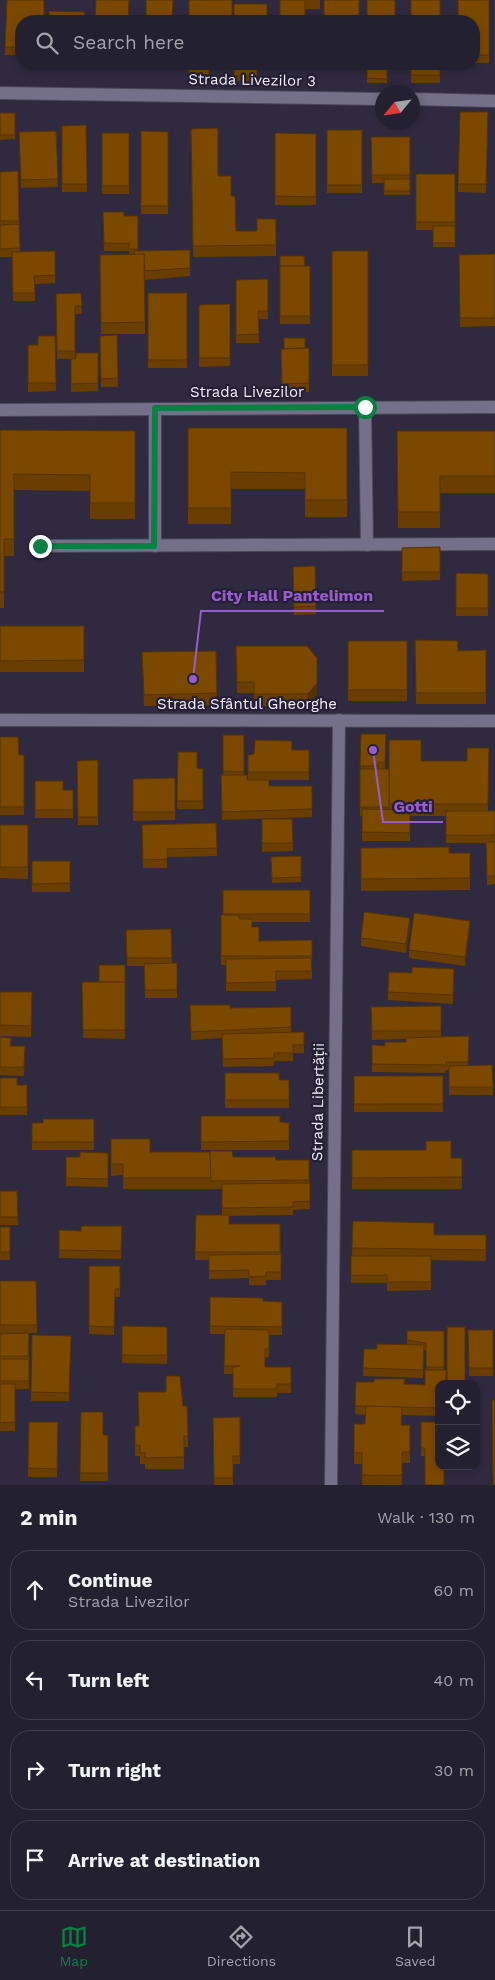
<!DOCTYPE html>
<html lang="en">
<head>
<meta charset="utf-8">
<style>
  body { margin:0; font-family:"Work Sans",sans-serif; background:#2b2837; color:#f1f3f6 }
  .controls { position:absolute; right:15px; bottom:15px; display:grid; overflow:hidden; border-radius:10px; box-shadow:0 2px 8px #0003 }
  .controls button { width:45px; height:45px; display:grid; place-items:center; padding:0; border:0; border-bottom:1px solid #403e4b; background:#23202f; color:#f1f3f6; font:25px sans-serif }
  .compass { position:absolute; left:375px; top:85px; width:45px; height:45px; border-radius:50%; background:#23202f; box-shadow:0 2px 8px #0003; rotate:241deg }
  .stop { position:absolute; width:15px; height:15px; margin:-11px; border:4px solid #0b8043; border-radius:50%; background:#fff }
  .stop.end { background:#0b8043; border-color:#fff; box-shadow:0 1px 5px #0008 }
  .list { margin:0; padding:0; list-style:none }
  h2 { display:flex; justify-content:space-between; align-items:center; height:65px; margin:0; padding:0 20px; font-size:21px }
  h2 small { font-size:16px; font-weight:400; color:#a3a3aa }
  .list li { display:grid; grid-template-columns:32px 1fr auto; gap:15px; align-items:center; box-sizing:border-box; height:80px; margin:0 10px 10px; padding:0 10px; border:1px solid #403e4b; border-radius:20px }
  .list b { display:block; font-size:19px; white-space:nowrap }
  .list p { margin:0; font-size:16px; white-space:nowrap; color:#a3a3aa }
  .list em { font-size:16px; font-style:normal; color:#a3a3aa }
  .icon { flex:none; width:28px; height:28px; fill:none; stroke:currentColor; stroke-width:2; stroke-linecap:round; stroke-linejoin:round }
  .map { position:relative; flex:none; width:495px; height:1485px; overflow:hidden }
  .search { position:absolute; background:#23202f; box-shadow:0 2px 8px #0003; left:15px; right:15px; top:15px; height:55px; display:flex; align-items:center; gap:12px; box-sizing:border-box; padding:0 18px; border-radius:20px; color:#a3a3aa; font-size:19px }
  .sheet { height:425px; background:#23202f }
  nav { display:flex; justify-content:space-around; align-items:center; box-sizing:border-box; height:70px; border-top:1px solid #403e4b; background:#23202f; font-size:14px; color:#a3a3aa }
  nav a { display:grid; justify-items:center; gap:2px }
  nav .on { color:#0b8043 }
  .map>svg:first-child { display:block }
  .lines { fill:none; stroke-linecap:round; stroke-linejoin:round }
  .minor-casing { stroke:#4b4759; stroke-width:14 }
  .minor { stroke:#757089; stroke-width:12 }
  .wall { fill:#6a3e00 }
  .shaded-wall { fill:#563200 }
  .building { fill:#7b4800; stroke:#563200 }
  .route { stroke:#0b8043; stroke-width:6 }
  .labels { text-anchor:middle; stroke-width:4.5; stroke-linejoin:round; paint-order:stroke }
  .street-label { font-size:15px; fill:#f0eefc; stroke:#252035 }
  .leader { fill:none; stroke:#985cce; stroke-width:2 }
  .callout-dot { fill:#985cce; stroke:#252035; stroke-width:2 }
  .callout-label { font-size:16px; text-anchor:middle; font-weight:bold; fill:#985cce; stroke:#252035; stroke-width:4.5; stroke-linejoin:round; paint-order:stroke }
</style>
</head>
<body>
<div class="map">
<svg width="495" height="1485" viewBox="0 0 495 1485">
  <rect width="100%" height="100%" fill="#2f2a3f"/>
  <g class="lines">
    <defs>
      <g id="minor">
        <path d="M0,93L382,99"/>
        <path d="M412,99L495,101"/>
        <path d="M365,407L367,545"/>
        <path d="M0,410L495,407"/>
        <path d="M40,546L495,544"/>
        <path d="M155,546V409"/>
        <path d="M0,720L495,721"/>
        <path d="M331,1485L339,720"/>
      </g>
    </defs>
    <use href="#minor" class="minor-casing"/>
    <use href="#minor" class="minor"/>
  </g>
  <g class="wall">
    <path d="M7,0L21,21V55H5Z"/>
    <path d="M232,0V21H189Z"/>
    <path d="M280,0H320V9H305Z"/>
    <path d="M489,0V63H474V21Z"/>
    <rect x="189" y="64" width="20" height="19"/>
    <rect x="234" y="64" width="23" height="17"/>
    <rect x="280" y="64" width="25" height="5"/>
    <rect x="367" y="64" width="20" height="19"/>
    <rect x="411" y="64" width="29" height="19"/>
    <path d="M460,112H488L486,193L458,192Z"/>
    <path d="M0,113H15V139L0,140Z"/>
    <path d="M86,125L87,192H62V126Z"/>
    <path d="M191,129L218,176L231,196L236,231H257L276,219V256L193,257Z"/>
    <rect x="327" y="130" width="35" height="63"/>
    <path d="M56,131L58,187L21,188L19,132Z"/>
    <path d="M141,131L168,132V214H141Z"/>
    <rect x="102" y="133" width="27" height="61"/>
    <path d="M275,133L316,134V205H275Z"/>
    <path d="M371,137H410V195H384V183H372Z"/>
    <path d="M18,171L20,252L55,251V283L35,284V301H13L12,257H0V172Z"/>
    <path d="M416,174H455V247H433V230H416Z"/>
    <path d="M103,212L124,216H138V251L190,250V276L145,280V334H101L100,255H129V251H104Z"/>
    <rect x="332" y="251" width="36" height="125"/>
    <path d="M495,254V326L460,327L459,255Z"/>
    <path d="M280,256L305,266H310V324H280Z"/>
    <path d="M268,279V319H258L259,343H236V280Z"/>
    <path d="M81,293L82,314H75V359L98,353V391L71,392V359H57L56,294Z"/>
    <rect x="148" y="293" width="39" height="75"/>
    <path d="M230,304V366L199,367V305Z"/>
    <path d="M117,335L118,387H101L100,336Z"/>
    <path d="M55,336L56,391L28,392V345H38Z"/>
    <path d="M309,348V392H282L281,349Z"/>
    <path d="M188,428H347V517H305V489H231V524H188Z"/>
    <path d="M0,430L135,431V519H90V491L14,490V556H4V608H0Z"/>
    <path d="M397,431H495V493H440V528H398Z"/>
    <path d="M440,547V580L402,581V548Z"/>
    <path d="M315,566L316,614L294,615L293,567Z"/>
    <path d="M456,573L488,574V616H456Z"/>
    <rect x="0" y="626" width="84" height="46"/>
    <path d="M415,640L458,651L486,650V704H416Z"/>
    <rect x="348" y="641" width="59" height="60"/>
    <path d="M236,646L317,694L308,705L254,706V693H237Z"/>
    <path d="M216,651L217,705L144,706L142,652Z"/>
    <path d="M361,734H386L385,769H389L421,761H467L489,748L488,811H495V884L487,885L486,843H446V816H410V841H362V816H360Z"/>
    <path d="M223,735H244V775L247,780H248V755L292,750H309V780H269V786H312V817L222,820L221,775H223Z"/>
    <path d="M0,737L19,755H24V815H0Z"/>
    <path d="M178,752L197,768L203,769V809H177Z"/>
    <path d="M98,760V825H78L77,761Z"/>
    <path d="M175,778V820L133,821V779Z"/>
    <path d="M35,781L63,790H73V818H35Z"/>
    <path d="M262,819L293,843V851L262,852Z"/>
    <path d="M216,823L217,856L167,857V868H143L142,825Z"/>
    <path d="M0,825H28V879L0,878Z"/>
    <path d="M361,848L449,853H470V890L361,891Z"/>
    <path d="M301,856V882L272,883L271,857Z"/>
    <rect x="32" y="861" width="38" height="31"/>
    <path d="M223,890H310V922H252V927L259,941L312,940V979L276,980V991H226V965H221V915H223Z"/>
    <path d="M410,927L406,953L361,946V938Z"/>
    <path d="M171,929L172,963H177V998H145L144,966H127L126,930Z"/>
    <path d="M470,929L465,966L409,958V950Z"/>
    <path d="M454,969L453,1004L388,1000V992Z"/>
    <path d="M82,982H125V1039L83,1038Z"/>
    <path d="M0,992H32L31,1037L0,1036Z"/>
    <path d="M190,1005L230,1008L291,1007V1033L304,1032V1053H293V1061H274V1066L223,1067L222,1038L191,1040Z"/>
    <path d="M441,1006V1037L469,1036L468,1066L492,1065L493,1095H449V1070H446L445,1073L372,1072V1045L385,1046L406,1042V1039L372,1040L371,1007Z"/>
    <path d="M0,1037L11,1046H25L24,1076L0,1075Z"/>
    <path d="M225,1073L279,1080H289V1108H225Z"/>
    <rect x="354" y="1076" width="89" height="36"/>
    <path d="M0,1078L17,1085H27V1115H0Z"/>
    <path d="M201,1116L289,1123V1150H201Z"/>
    <path d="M94,1119V1150H32V1123H43Z"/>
    <path d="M111,1139L150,1152L276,1160H309L310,1209L293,1210V1215L229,1216V1224H280L281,1280H266V1285H249V1278L209,1279V1260H195L196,1215H222V1189H123V1175L111,1176Z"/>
    <path d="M352,1150H426L451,1158H462V1189H352Z"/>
    <path d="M108,1153V1187L66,1186V1157H80Z"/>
    <path d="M0,1191H17L18,1225H0Z"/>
    <path d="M353,1221L434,1235H486V1261L431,1260V1290L387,1291V1283H351V1256H352Z"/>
    <path d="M122,1226L121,1259L59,1258V1230L81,1231Z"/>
    <rect x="0" y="1227" width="10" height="33"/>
    <path d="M89,1266H120V1297H115L114,1335L89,1334Z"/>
    <path d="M0,1281H36L37,1333H29V1389H15V1431H0Z"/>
    <path d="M210,1297L263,1301L282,1302V1335H269V1358L265,1357V1367H291V1393H277V1397H233V1374H224L225,1334H210Z"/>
    <path d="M122,1326L167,1327V1364L122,1363Z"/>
    <path d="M468,1330H493V1376H469Z"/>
    <path d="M407,1331H444V1370L439,1384V1416L402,1415V1425L410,1452V1463H402V1485H362V1464H354V1424H365V1415L355,1414L356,1382L425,1385L426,1370V1351L424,1350L423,1378L363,1376L364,1349H377L407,1345Z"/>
    <path d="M32,1335L71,1336L69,1401H31Z"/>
    <path d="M492,1400H495V1485H493Z"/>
    <path d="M183,1406L188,1436V1447H184V1469H145V1464H140V1456H135V1426H139Z"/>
    <path d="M81,1412L103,1435H108V1481H80Z"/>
    <path d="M240,1417V1464H233V1485H214L213,1418Z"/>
    <path d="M58,1422L57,1477H28V1468Z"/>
    <path d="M421,1422H438L425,1456H421Z"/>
  </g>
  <g class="shaded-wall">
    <path d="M317,683V694L308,705V694Z"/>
    <path d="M410,918V927L406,953V944Z"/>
    <path d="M470,921V929L465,966V957Z"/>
  </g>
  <g class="building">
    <path d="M7,0H44V21H21V47H5Z"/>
    <path d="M96,0H129L128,21H95Z"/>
    <path d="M146,0H173L172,21H146Z"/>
    <path d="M189,0H232V18H219L218,21H189Z"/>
    <rect x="280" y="0" width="25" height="21"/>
    <rect x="324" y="0" width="35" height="21"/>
    <rect x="367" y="0" width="28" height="21"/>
    <rect x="411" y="0" width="29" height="21"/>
    <path d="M458,0H489V55H474V21H458Z"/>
    <rect x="234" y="4" width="33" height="17"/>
    <path d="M49,11L85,12L84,21H49Z"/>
    <path d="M189,64H209V75L189,74Z"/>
    <rect x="234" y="64" width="23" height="12"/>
    <path d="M367,64H387V79L367,78Z"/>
    <rect x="411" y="64" width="29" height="11"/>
    <path d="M460,112H488L486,184H458Z"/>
    <rect x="0" y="113" width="15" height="22"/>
    <path d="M86,125L87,184H62V126Z"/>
    <path d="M218,128V176H231V196H235L236,231H257V219H276V245L193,246L191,129Z"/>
    <rect x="327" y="130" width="35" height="55"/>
    <path d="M56,131L58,179L21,180L19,132Z"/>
    <path d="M141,131L168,132V206H141Z"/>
    <rect x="102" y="133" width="27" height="53"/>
    <path d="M275,133L316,134V197L275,196Z"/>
    <path d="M371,137H410V175H372Z"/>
    <path d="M18,171L19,221H0V172Z"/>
    <rect x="416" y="174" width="39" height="48"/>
    <rect x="384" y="179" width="26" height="12"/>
    <path d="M103,212H124V216H138V249H129V243H104Z"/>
    <path d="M19,224L20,248L0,249V225Z"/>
    <rect x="433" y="226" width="22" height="17"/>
    <path d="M190,250V268L145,271L144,254L135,255L134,251Z"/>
    <path d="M55,251V275L34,276L35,293H13L12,252Z"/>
    <rect x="332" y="251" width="36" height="114"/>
    <path d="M144,254L145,322L101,323L100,255Z"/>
    <path d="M495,254V318H460L459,255Z"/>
    <path d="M280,256H304L305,266H280V270Z"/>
    <rect x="280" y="266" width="30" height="50"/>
    <path d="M268,279V311H258L259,334L236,335V280Z"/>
    <path d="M81,293L82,306H75V351H57L56,294Z"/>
    <rect x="148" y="293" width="39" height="67"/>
    <path d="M230,304V358H199V305Z"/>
    <path d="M117,335L118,378L101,379L100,336Z"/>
    <path d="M38,336H55L56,383H28V345H38Z"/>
    <path d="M284,338H305V348L284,349Z"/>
    <path d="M309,348V383L282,384L281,349Z"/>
    <path d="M76,353H98V383L71,384V359H76Z"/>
    <path d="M188,428H347V500H305V473L231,472V508H188Z"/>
    <path d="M0,430L135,431V503H90V475L14,474V539H4V592H0Z"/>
    <path d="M397,431H495V476H440V512H398Z"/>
    <path d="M440,547V572H402V548Z"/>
    <path d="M315,566L316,606L294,607L293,567Z"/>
    <path d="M456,573L488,574V608H456Z"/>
    <path d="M0,626H84V660L0,661Z"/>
    <path d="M415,640L458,641V651L486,650V693H416Z"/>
    <rect x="348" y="641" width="59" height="49"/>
    <path d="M236,646H307L317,658V683L308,694H254V682H237Z"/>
    <path d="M216,651L217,693L144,695L142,652Z"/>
    <path d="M361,734H386L385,762H378V766H360Z"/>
    <path d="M223,735H244V772L223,771Z"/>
    <path d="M0,737H18L19,755H24V807H0Z"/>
    <path d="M255,740L292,741V750H309V772H248V755L254,754Z"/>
    <path d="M389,740H421V761H467V748H489L488,804H389Z"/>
    <path d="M178,752H197V768L203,769V801H177Z"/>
    <path d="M98,760V817H78L77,761Z"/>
    <rect x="360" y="769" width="29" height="38"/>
    <path d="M221,775H247V780H269V786H312V809L222,812Z"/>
    <path d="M175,778V812H133V779Z"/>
    <path d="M35,781H63V790H73V810H35Z"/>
    <path d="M362,809L410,810V833L362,832Z"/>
    <rect x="446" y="811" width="49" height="24"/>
    <path d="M262,819H292L293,843H262Z"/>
    <path d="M216,823L217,848L167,849V859L143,860L142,825Z"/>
    <rect x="0" y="825" width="28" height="42"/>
    <path d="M486,842H495V876H487Z"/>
    <path d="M449,847V853H470V878L361,879V848Z"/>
    <path d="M301,856V877L272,878L271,857Z"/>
    <path d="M32,861H70V883L32,884Z"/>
    <rect x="223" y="890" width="87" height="24"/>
    <path d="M364,912L410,918L406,944L361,938Z"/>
    <path d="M414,913L470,921L465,957L409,950Z"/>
    <path d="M221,915H239V919H252V927H259V941L312,940V956H221Z"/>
    <path d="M171,929L172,958H127L126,930Z"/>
    <path d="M311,958L312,971H276V982L226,983V959Z"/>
    <path d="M177,963V990H145L144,964Z"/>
    <rect x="99" y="965" width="26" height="17"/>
    <path d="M412,967L454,969L453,995L388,992L389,972L412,973Z"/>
    <path d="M82,982H125V1030H83Z"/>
    <path d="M0,992H32L31,1026L0,1025Z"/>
    <path d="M190,1005H230V1008L291,1007V1027L191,1032Z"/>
    <path d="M441,1006V1031H372L371,1007Z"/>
    <path d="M304,1032V1045H293V1053H274V1058L223,1059L222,1034Z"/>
    <path d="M469,1036L468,1062H446L445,1065L372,1064V1045L385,1046V1042H406V1038Z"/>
    <path d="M0,1037L11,1038L10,1046H25L24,1067H0Z"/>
    <path d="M492,1065L493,1087H449V1066Z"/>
    <path d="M225,1073H279V1080H289V1100H225Z"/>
    <rect x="354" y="1076" width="89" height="28"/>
    <path d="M0,1078H17V1085H27V1107H0Z"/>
    <path d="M201,1116H280V1122L289,1123V1141L201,1142Z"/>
    <path d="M43,1119H94V1142H32V1123H43Z"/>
    <path d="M111,1139H150V1152H210L211,1178H123V1164H111Z"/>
    <path d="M426,1141H451V1158H462V1177L352,1178V1150H426Z"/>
    <path d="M210,1151H232L233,1157H275L276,1160H309V1180L211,1181Z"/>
    <path d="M80,1152L108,1153V1179L66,1178V1157H80Z"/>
    <path d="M310,1183V1201L293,1202V1207L222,1208V1184Z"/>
    <path d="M0,1191H17L18,1217H0Z"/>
    <path d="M196,1215H229V1224H280V1252H195Z"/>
    <path d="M353,1221L434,1223V1235H486V1250L352,1248Z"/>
    <path d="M81,1226H122L121,1251L59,1250V1230L81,1231Z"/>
    <rect x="0" y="1227" width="10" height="25"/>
    <path d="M281,1254V1272H266V1276L249,1277V1270L209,1271V1255Z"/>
    <path d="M351,1256H431V1282H387V1275H351Z"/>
    <path d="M89,1266H120V1289H115L114,1327L89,1326Z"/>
    <path d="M0,1281H36L37,1325H0Z"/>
    <path d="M210,1297L263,1298V1301L282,1302V1327L210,1326Z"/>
    <path d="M122,1326L167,1327V1355H122Z"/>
    <rect x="447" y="1327" width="18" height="57"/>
    <path d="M225,1329L269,1330V1349H265V1367H291V1384H277V1389H233V1367L240,1366H224Z"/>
    <path d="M468,1330H493V1368H469Z"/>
    <path d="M407,1331H444V1367H426V1343L407,1340Z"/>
    <path d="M29,1333L28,1356H0V1334Z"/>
    <path d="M32,1335L71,1336L69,1393L31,1392Z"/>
    <path d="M377,1344L424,1345L423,1370L363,1368L364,1349H377Z"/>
    <rect x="0" y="1359" width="29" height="22"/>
    <path d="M425,1370H446V1384H439V1408L355,1406L356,1382H374V1379H405L404,1384L425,1385Z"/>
    <path d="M166,1376H180L183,1406H187L188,1436H184V1457L145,1458V1453H140V1445H135V1426H139L138,1392H166Z"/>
    <path d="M0,1384H15V1422L0,1423Z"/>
    <path d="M492,1400H495V1480H493Z"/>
    <path d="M366,1406L402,1407L401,1425H410V1452H402V1475H362V1453H354V1424H365Z"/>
    <path d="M81,1412H103V1435H108V1473H80Z"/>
    <path d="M240,1417V1456H233V1478H214L213,1418Z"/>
    <path d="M29,1422H58L57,1469L28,1468Z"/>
    <path d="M421,1422H438L439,1466H444V1485H425V1448H421Z"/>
  </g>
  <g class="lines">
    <path class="route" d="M40,546H154L155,408L365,407"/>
  </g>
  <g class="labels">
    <g class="street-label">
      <text transform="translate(252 80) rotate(1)" y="5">Strada Livezilor 3</text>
      <text x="247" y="397">Strada Livezilor</text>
      <text x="247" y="709">Strada Sfântul Gheorghe</text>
      <text transform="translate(318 1102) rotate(-89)" y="5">Strada Libertății</text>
    </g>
  </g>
  <path class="leader" d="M193 679L201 611H384M373 750L383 822H443"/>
  <g class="callout-dot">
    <circle cx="193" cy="679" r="5"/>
    <circle cx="373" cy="750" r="5"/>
  </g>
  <g class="callout-label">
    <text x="292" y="601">City Hall Pantelimon</text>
    <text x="413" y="812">Gotti</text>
  </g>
</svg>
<div class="controls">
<button><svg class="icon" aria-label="locate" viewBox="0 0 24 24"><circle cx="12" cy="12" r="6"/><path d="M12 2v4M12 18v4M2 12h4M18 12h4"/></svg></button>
<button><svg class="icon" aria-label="layers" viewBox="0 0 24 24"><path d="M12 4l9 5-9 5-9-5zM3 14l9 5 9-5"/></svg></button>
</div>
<svg class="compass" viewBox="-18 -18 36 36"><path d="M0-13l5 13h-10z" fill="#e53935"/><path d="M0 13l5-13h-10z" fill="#a3a3aa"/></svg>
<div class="stop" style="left:365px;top:407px"></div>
<div class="stop end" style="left:40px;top:546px"></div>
<div class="search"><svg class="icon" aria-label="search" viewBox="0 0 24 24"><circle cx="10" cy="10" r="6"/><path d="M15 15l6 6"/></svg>Search here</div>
</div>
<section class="sheet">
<h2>2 min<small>Walk · 130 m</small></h2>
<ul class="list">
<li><svg class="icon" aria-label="ahead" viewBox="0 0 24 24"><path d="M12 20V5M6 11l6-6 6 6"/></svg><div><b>Continue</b><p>Strada Livezilor</p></div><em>60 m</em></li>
<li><svg class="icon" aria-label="left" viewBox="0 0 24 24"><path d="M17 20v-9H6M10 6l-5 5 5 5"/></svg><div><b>Turn left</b></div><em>40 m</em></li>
<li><svg class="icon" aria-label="right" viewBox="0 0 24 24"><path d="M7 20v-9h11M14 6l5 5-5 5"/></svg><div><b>Turn right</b></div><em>30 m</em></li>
<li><svg class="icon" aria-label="arrive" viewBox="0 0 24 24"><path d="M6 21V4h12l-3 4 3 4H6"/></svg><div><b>Arrive at destination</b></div></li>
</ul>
</section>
<nav>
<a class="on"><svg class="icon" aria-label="map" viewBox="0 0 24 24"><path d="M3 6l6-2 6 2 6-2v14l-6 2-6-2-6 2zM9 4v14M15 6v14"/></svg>Map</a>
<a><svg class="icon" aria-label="directions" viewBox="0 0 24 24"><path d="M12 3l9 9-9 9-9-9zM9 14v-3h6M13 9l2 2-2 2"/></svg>Directions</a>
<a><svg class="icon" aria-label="saved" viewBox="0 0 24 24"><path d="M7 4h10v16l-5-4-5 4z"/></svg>Saved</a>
</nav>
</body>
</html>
